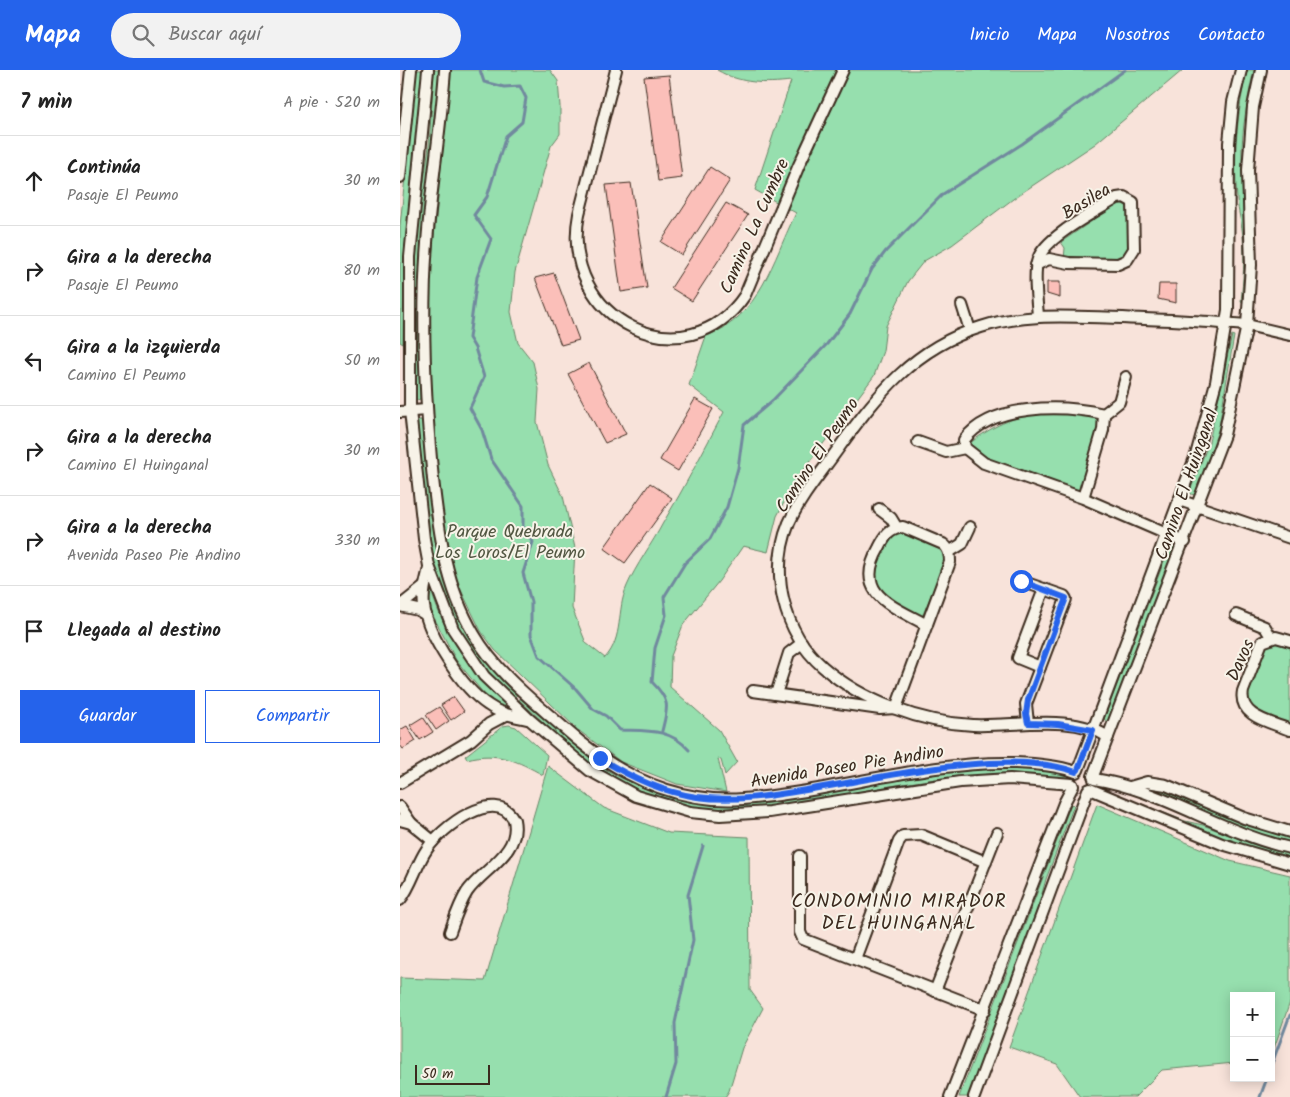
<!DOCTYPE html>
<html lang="es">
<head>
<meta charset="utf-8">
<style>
  body { margin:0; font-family:Kalam,sans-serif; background:#f2f2f2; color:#222 }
  .controls { position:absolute; right:15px; bottom:15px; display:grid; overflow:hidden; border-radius:0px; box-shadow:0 2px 12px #0003 }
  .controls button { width:45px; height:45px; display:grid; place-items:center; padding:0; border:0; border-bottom:1px solid #e0e0e0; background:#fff; color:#222; font:25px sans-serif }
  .scale { position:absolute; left:15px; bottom:12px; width:75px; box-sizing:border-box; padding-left:5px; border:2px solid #3b2a1e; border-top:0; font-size:14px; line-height:18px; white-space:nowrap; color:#3b2a1e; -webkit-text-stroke:4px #f7f3e8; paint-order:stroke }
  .stop { position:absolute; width:15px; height:15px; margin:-11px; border:4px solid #2563eb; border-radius:50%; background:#fff }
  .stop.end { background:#2563eb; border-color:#fff; box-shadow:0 1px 5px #0008 }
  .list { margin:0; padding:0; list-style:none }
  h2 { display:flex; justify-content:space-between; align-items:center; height:65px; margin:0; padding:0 20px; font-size:21px }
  h2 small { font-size:16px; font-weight:400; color:#767676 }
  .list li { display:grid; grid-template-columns:32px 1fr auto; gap:15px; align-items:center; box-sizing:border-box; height:90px; padding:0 20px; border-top:1px solid #e0e0e0 }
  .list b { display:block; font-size:19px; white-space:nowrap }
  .list p { margin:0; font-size:16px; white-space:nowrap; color:#767676 }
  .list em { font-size:16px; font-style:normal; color:#767676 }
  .actions { display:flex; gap:10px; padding:15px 20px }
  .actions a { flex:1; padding:11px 0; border:1px solid #2563eb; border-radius:0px; text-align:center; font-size:18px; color:#2563eb }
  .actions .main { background:#2563eb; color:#fff }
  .icon { flex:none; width:28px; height:28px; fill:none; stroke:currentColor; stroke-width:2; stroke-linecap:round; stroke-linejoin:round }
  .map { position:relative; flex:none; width:890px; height:1027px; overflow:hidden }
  header { display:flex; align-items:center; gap:30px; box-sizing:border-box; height:70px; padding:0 25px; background:#2563eb; color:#fff }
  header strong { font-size:24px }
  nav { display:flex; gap:28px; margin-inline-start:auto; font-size:18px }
  .search { width:350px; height:45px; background:#f2f2f2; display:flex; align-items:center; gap:12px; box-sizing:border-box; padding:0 18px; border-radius:28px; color:#767676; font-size:19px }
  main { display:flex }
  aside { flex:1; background:#fff }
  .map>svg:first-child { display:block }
  .green { fill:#96dfae; stroke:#688466 }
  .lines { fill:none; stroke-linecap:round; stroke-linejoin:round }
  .stream { stroke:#71899e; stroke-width:3 }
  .building { fill:#fbbfb9; stroke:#3b2a1e }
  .minor-casing { stroke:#3b2a1e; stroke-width:14 }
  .minor { stroke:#f7f3e8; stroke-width:10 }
  .route { stroke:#2563eb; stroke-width:6 }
  .labels { text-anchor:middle; stroke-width:4; stroke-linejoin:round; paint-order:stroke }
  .street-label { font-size:18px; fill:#3b2a1e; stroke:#f7f3e8 }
  .park-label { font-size:18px; fill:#525742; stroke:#f7f3e8 }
  .neighbourhood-label { font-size:19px; letter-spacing:1px; fill:#3b2a1e; stroke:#f7f3e8 }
</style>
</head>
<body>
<header>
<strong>Mapa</strong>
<div class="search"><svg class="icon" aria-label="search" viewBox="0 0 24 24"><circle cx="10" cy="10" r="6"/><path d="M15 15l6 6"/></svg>Buscar aquí</div>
<nav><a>Inicio</a><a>Mapa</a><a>Nosotros</a><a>Contacto</a></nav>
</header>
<main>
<aside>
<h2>7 min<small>A pie · 520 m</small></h2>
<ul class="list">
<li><svg class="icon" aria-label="ahead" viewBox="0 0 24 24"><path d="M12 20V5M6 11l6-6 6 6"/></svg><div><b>Continúa</b><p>Pasaje El Peumo</p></div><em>30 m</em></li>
<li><svg class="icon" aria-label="right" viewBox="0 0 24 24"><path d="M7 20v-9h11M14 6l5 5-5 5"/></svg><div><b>Gira a la derecha</b><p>Pasaje El Peumo</p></div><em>80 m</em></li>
<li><svg class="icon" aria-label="left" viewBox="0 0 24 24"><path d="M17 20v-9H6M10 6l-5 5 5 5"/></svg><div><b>Gira a la izquierda</b><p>Camino El Peumo</p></div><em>50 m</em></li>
<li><svg class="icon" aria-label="right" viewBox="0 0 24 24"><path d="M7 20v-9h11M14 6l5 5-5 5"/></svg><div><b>Gira a la derecha</b><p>Camino El Huinganal</p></div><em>30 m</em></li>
<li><svg class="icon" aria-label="right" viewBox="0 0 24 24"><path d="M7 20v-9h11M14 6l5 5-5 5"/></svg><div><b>Gira a la derecha</b><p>Avenida Paseo Pie Andino</p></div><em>330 m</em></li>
<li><svg class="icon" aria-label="arrive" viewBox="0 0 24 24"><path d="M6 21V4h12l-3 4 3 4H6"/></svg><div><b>Llegada al destino</b></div></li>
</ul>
<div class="actions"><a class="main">Guardar</a><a>Compartir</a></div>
</aside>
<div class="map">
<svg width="890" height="1027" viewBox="0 0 890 1027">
  <rect width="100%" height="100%" fill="#f8e3da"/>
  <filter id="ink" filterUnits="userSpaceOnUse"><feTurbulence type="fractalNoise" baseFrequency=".02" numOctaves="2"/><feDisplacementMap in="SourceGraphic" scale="10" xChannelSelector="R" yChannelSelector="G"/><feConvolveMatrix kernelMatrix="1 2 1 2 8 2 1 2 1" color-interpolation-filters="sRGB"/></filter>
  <g filter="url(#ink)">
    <g class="green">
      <path d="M16,0H23L22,17L4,186L3,274L0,272V156Z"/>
      <path d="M34,0H39L38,20L21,184L20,329L15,331L14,216L17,159L29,76Z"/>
      <path d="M51,0H150L158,11L160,36V64L151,76L115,202L111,242L118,273L133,292L139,319L137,352L148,395L163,426L175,478L172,538L186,573L205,588C224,567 216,541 227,516C236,495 252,474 263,453C285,417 304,379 324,342L289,315L306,266C360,248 373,189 396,143L355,120L391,11C365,14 341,14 317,0H783L695,74L617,126L552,175L524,191L508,211L486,256L483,281L474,306L396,410L377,446L368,482L343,476L319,511L283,555L271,586L270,617L319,660L337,692L325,705L321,690L318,689L326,722L277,714L221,692L178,660L95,580L81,561L57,512L45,463L38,411L31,320L30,206Z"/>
      <path d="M847,0H854C848,26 843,52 842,79C841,130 847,181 843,232H841C843,210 845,189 843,167C842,154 838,142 837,129C833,86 837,42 847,0Z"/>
      <path d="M720,132L729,138C730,157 736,182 716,192L664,189L665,178L661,172Z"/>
      <path d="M832,265L834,266L819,357L797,424L795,425L791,424L790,421L809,372Z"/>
      <path d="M648,341L700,347L699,360L680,423L571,386L570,373C598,352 615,347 648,341Z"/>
      <path d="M15,350H22C31,433 33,523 85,591C95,604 107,613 118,623L115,627C29,564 26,447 15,350Z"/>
      <path d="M498,462L539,477L545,484V492L522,547C495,532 458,519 481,482C486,474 489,465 498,462Z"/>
      <path d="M772,476L776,477L709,653L704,649L769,478Z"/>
      <path d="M31,520C46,570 75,606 113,641L102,638L89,630L56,590L28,536Z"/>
      <path d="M876,572L890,576V655L860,643L846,631L848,618L864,577L867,573Z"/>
      <path d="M123,627C150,651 177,681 207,700C255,729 310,738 365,732L559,700C596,697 632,699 668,703L669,707L666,710C588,694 506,714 429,727C356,739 296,750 225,716C185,696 152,659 119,630Z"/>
      <path d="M109,655L116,657L147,685L143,705C118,691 97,681 67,689L65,686L103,656Z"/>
      <path d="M148,696L204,738L269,763L349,767L350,920L363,938L342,978L329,1021L325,1027H0V908L85,911Z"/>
      <path d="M756,717L828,748L890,767V773L837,758L747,719Z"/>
      <path d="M708,721L785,751L803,755L853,774L890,783V790L815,766Z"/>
      <path d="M671,734L674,735L646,809L635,849L568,1027H559Z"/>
      <path d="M697,734L830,791L890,805V932L871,987V926H834V993L762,1000L735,1027H680L657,994L609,977Z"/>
    </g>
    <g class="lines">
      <g class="stream">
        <path d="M80,0L84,12L104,17L120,16L126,28L122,52L106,66L87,127L74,145L91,169L77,207L69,268L75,278L84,307L70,338L82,360L91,389L123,436V457L133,472L123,503L131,532V565L139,586L176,619L193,639L206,646L220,660C246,661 270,658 289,680"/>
        <path d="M262,661C268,637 271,631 252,612L255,578L266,545L264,527L285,493L310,469L327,437L338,398L344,355L373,330L427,274L450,244L472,199L486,181L543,124L622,74L725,0"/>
        <path d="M871,996L890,945"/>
        <path d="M266,1027L276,994L275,953L293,870L288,825L303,776"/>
        <path d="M860,1027L867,1008"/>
      </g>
    </g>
    <g class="building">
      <path d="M269,5L282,108L258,111L244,7Z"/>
      <path d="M310,97L330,110L282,185L261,172Z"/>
      <path d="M231,113L247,218L221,222L206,115Z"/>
      <path d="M326,133L348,145L292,231L271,218Z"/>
      <path d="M154,203L179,270L161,275L135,208Z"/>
      <path d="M647,212H660V228L647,224Z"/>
      <path d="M759,214H776V233L758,229Z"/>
      <path d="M189,293L226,364L205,373L168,304Z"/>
      <path d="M295,329L313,339L278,401L260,390Z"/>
      <path d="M250,413L272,428L225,493L204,478Z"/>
      <path d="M54,627L64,641L51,650L41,635Z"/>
      <path d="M39,637L49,651L36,660L26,645Z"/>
      <path d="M23,647L33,662L20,670L10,655Z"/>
      <path d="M7,656L16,671L3,679L0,675V660Z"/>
    </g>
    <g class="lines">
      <defs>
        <g id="minor">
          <path d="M28,0L10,187V341L24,469L29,496L53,559L84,606L129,649L189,700L236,726L290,742L320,745L369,742L560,712L610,709L672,714"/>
          <path d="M45,0C41,58 31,115 27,173C21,252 25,331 33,409C39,463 46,517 74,564C96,602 131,629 164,658C214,703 274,734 343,729C434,722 523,691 614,693C634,694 657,695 676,702"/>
          <path d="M216,0L179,144C158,251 287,312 345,225L399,95L443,0"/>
          <path d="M0,107L11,0"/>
          <path d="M636,195L649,189L669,193L718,194L727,190L734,179L733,132L724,127L717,128C697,141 646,166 638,189C633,202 637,231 638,246"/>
          <path d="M562,235L570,260"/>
          <path d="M0,342L26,340"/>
          <path d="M704,344L719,332L726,307"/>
          <path d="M518,372L546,382L565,378"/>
          <path d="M683,428L703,360L704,344C663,335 592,333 564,370L565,378L584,393L683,428L785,472"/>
          <path d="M779,430L890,468"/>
          <path d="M479,439L491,448L497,458"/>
          <path d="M549,482L562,474L570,457"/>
          <path d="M29,498C26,511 22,523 24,536C28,566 63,619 88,635C100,644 113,646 128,649"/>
          <path d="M621,511L664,526L666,529L626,634L628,653"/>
          <path d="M0,536L24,517"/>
          <path d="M0,536L18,540L26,545"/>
          <path d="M836,545L865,557L871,567"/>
          <path d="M890,571L876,567L862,572L843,621C838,647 871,652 890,660"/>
          <path d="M640,597L618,588L644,519"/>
          <path d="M353,621L480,639L496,638L550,492C550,484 549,478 543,474L503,457C489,459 485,466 479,478C452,524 493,536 527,555"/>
          <path d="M376,624L389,583L402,573"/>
          <path d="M708,667C673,643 613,657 573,655C521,653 462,631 423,597C383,562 369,502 389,453C401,426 421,403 438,379C478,324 513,278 581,257C627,242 675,247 723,248C755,250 788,250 821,253L847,255L890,265"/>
          <path d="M678,700L796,385L816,312L828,240L829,73L833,32L841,0"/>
          <path d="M693,706L824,365L847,255L851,195L848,100L853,37L861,0"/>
          <path d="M694,709C761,719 821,763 890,778"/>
          <path d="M0,713L71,670L89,654L106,645"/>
          <path d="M730,717L747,712L766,715L844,748L890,762"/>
          <path d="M690,719L822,774L890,794"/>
          <path d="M0,737L11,753"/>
          <path d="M0,750L11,753L33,771"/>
          <path d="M400,786V862L403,869L585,940"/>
          <path d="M0,830C12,815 16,795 27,779C41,758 96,715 114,750C121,783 83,799 67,822C59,835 55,848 50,862"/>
          <path d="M455,889L499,771L503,766L521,765L586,792"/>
          <path d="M535,921L597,763"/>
          <path d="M550,1027L664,733L673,716"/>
          <path d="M574,1027L688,720"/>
        </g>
      </defs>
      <use href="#minor" class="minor-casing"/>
      <use href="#minor" class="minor"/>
    </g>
  </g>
  <g class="lines" filter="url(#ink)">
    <path class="route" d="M200,688C229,707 262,722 297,727C334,732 370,726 406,720C467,710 528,696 590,693C617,692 650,692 676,702L678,700L693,660L658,654L628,653L626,644L628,630L666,528L621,511"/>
  </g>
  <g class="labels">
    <g class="street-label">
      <text transform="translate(686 131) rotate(-31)" y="6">Basilea</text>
      <text transform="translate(354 156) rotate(-66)" y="6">Camino La Cumbre</text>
      <text transform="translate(417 385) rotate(-56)" y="6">Camino El Peumo</text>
      <text transform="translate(786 414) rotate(-71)" y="6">Camino El Huinganal</text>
      <text transform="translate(840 590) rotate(-66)" y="6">Davos</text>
      <text transform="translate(447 696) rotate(-9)" y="6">Avenida Paseo Pie Andino</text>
    </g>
    <g class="park-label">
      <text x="110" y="467">Parque Quebrada<tspan x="110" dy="21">Los Loros/El Peumo</tspan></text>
    </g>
    <g class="neighbourhood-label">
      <text x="499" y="837">CONDOMINIO MIRADOR<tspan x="499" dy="22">DEL HUINGANAL</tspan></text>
    </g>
  </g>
</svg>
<div class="controls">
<button>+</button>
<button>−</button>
</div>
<div class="scale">50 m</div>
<div class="stop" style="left:621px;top:511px"></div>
<div class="stop end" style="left:200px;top:688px"></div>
</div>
</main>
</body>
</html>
